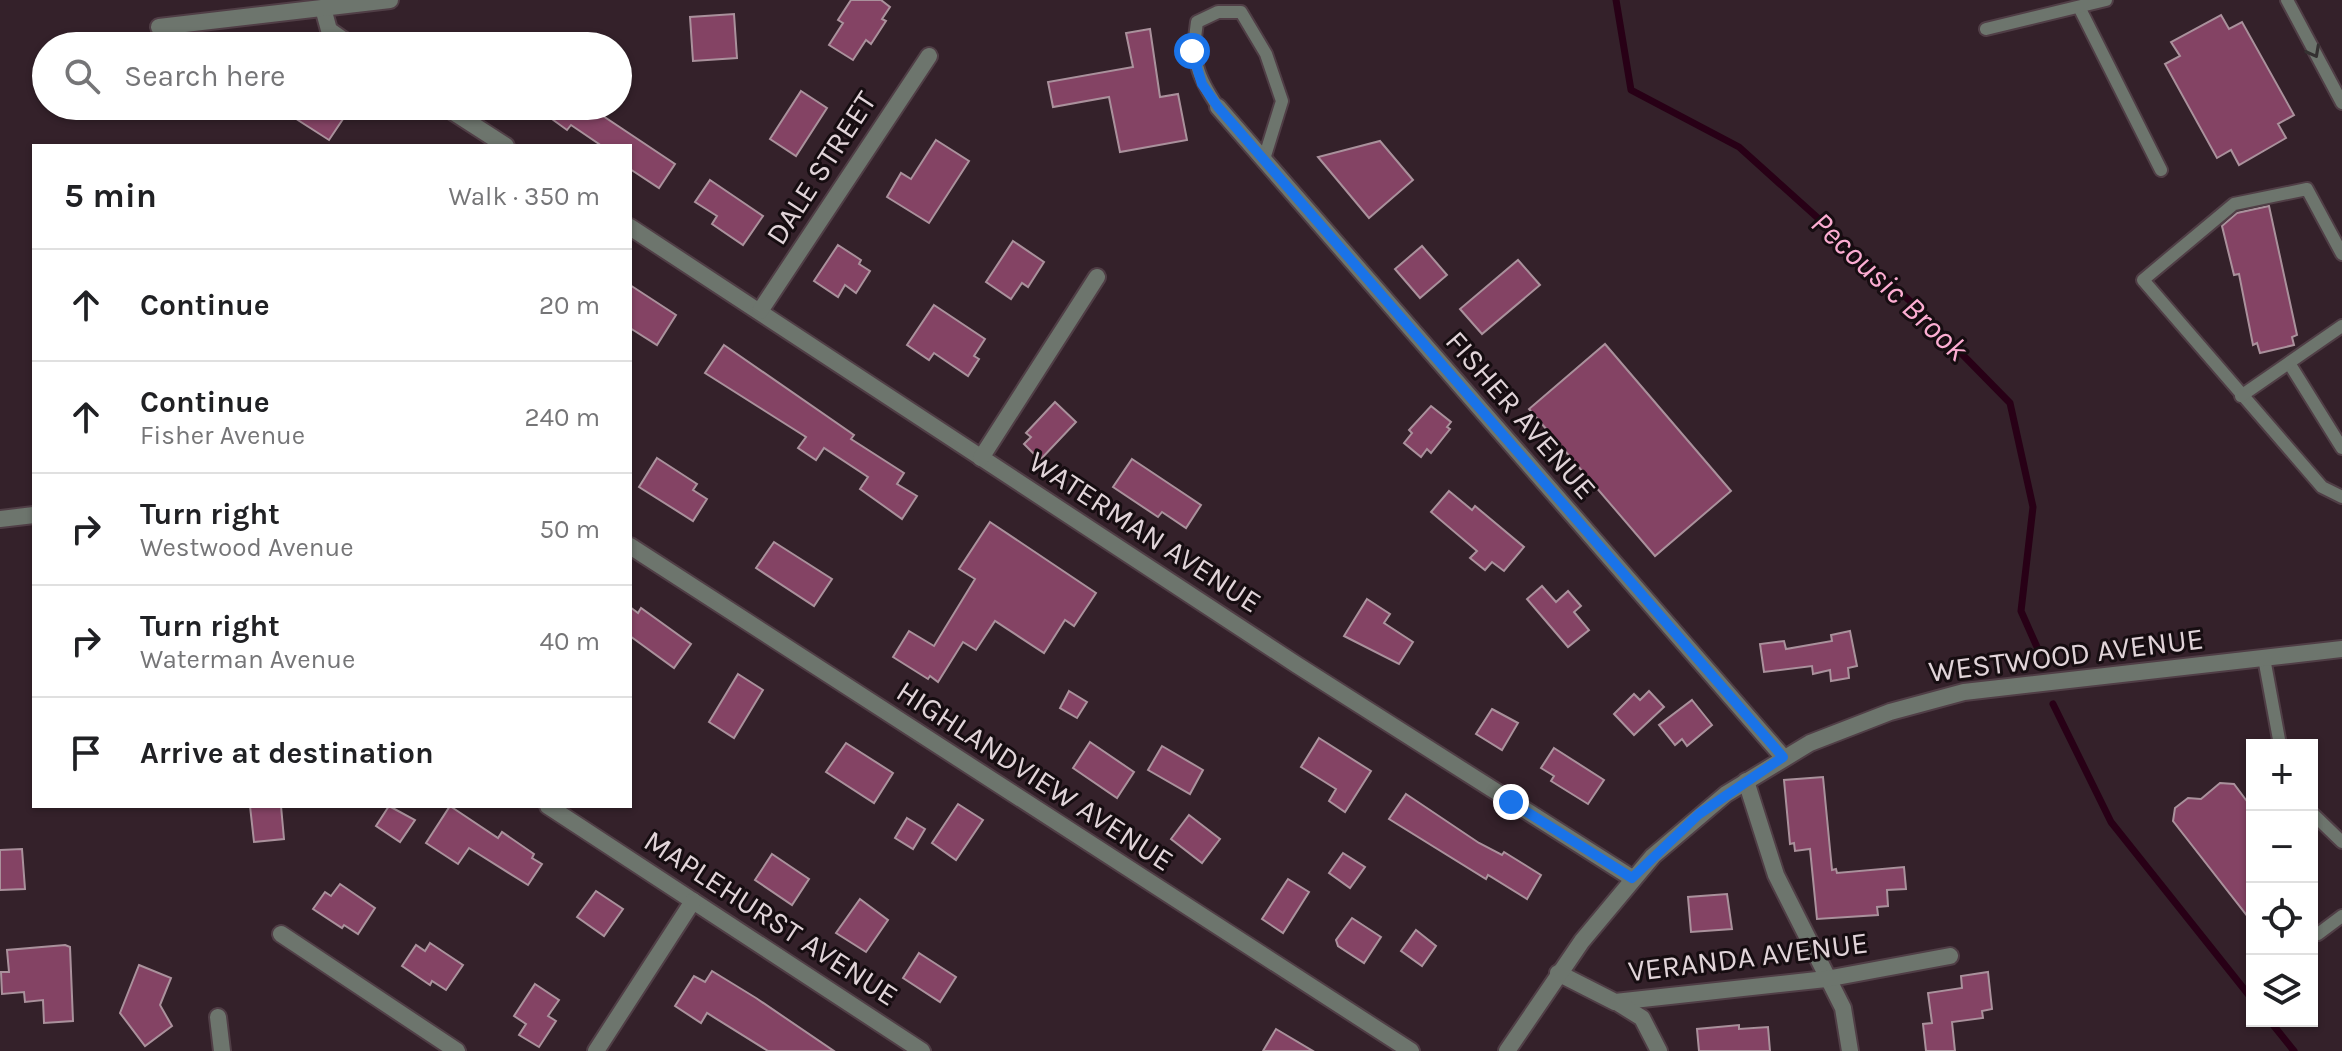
<!DOCTYPE html>
<html lang="en">
<head>
<meta charset="utf-8">
<style>
  body { margin:0; font-family:Karla,sans-serif; background:#f2f2f2; color:#202124 }
  .controls { position:absolute; right:24px; bottom:24px; display:grid; overflow:hidden; border-radius:0px; box-shadow:0 2px 6px #0004 }
  .controls button { width:72px; height:72px; display:grid; place-items:center; padding:0; border:0; border-bottom:2px solid #e0e0e0; background:#fff; color:#202124; font:40px sans-serif }
  .stop { position:absolute; width:24px; height:24px; margin:-18px; border:6px solid #1a73e8; border-radius:50%; background:#fff }
  .stop.end { background:#1a73e8; border-color:#fff; box-shadow:0 2px 8px #0008 }
  .list { margin:0; padding:0; list-style:none }
  h2 { display:flex; justify-content:space-between; align-items:center; height:104px; margin:0; padding:0 32px; font-size:34px }
  h2 small { font-size:26px; font-weight:400; color:#757577 }
  .list li { display:grid; grid-template-columns:52px 1fr auto; gap:24px; align-items:center; box-sizing:border-box; height:112px; padding:0 32px; border-top:2px solid #e0e0e0 }
  .list b { display:block; font-size:30px; white-space:nowrap }
  .list p { margin:0; font-size:26px; white-space:nowrap; color:#757577 }
  .list em { font-size:26px; font-style:normal; color:#757577 }
  .icon { flex:none; width:44px; height:44px; fill:none; stroke:currentColor; stroke-width:2; stroke-linecap:round; stroke-linejoin:round }
  .map { position:relative; flex:none; width:2342px; height:1051px; overflow:hidden }
  .search { position:absolute; background:#fff; box-shadow:0 2px 6px #0004; left:32px; top:32px; width:600px; height:88px; display:flex; align-items:center; gap:20px; box-sizing:border-box; padding:0 28px; border-radius:44px; color:#757577; font-size:30px }
  .panel { position:absolute; background:#fff; box-shadow:0 2px 6px #0004; left:32px; top:144px; width:600px; height:664px; border-radius:0px }
  .map>svg:first-child { display:block }
  .lines { fill:none; stroke-linecap:round; stroke-linejoin:round }
  .stream { stroke:#280016; stroke-width:7 }
  .building { fill:#844364; stroke:#aa919c; stroke-width:2 }
  .service-casing { stroke:#503e46; stroke-width:16 }
  .minor-casing { stroke:#503e46; stroke-width:20 }
  .tertiary-casing { stroke:#503e46; stroke-width:20 }
  .service { stroke:#6d756d; stroke-width:12 }
  .minor { stroke:#6d756d; stroke-width:16 }
  .tertiary { stroke:#6d756d; stroke-width:16 }
  .oneway { stroke:#343131 }
  .route { stroke:#1a73e8; stroke-width:10 }
  .labels { text-anchor:middle; stroke-width:6; stroke-linejoin:round; paint-order:stroke }
  .street-label { font-size:30px; fill:#e1d4d9; stroke:#160d11 }
  .water-label { font-size:32px; font-style:italic; fill:#fcadd2; stroke:#160d11 }
</style>
</head>
<body>
<div class="map">
<svg width="2342" height="1051" viewBox="0 0 2342 1051">
  <rect width="100%" height="100%" fill="#34212a"/>
  <g class="lines">
    <g class="stream">
      <path d="M1616,0L1631,90L1739,147L1910,301L2010,403L2033,507L2021,611L2037,647"/>
      <path d="M2053,704L2111,822L2252,999"/>
      <path d="M2270,1021L2294,1051"/>
    </g>
  </g>
  <g class="building">
    <path d="M851,0H881L890,7L882,19L886,21L871,44L866,40L853,60L829,45L843,23L838,20Z"/>
    <path d="M734,14L737,58L693,61L690,17Z"/>
    <path d="M2221,15L2229,29L2242,22L2294,115L2278,124L2286,138L2239,165L2231,150L2217,158L2165,64L2180,56L2171,42Z"/>
    <path d="M1150,29L1160,97L1178,94L1187,140L1120,152L1109,97L1053,107L1048,82L1133,67L1126,33Z"/>
    <path d="M801,91L827,108L796,156L770,139Z"/>
    <path d="M276,106H336L347,113L329,140Z"/>
    <path d="M534,106H588L675,164L659,188L630,169V146H602L571,125L567,130Z"/>
    <path d="M936,140L969,161L929,223L887,197L901,173L911,179Z"/>
    <path d="M1380,141L1413,180L1369,218L1318,157Z"/>
    <path d="M710,180L763,216L743,245L712,224L717,216L695,202Z"/>
    <path d="M2269,206L2297,335L2292,337L2294,345L2260,353L2257,343L2253,345L2239,274L2234,275L2222,226L2237,213Z"/>
    <path d="M1013,241L1044,262L1028,287L1022,283L1011,299L986,282Z"/>
    <path d="M838,245L861,260L859,264L870,271L856,293L845,285L838,297L814,281Z"/>
    <path d="M1422,246L1447,275L1420,298L1395,269Z"/>
    <path d="M1518,260L1540,285L1482,334L1460,309Z"/>
    <path d="M630,285L676,315L657,345L630,328Z"/>
    <path d="M934,305L985,339L974,356L979,359L968,376L934,353L929,360L907,345Z"/>
    <path d="M1605,344L1731,491L1655,556L1529,409Z"/>
    <path d="M724,345L854,435L851,439L904,473L897,484L917,496L902,519L860,489L868,477L824,448L816,460L798,448L806,437L705,373Z"/>
    <path d="M1055,402L1076,422L1040,460L1024,444L1031,437L1026,433Z"/>
    <path d="M1431,406L1451,422L1447,427L1450,429L1431,453L1427,449L1421,457L1404,443L1412,433L1409,430Z"/>
    <path d="M657,458L697,484L693,490L707,499L693,521L639,487Z"/>
    <path d="M1132,459L1201,505L1186,528L1162,512L1158,517L1113,487Z"/>
    <path d="M1449,491L1472,510L1475,506L1524,547L1504,571L1492,562L1485,570L1470,558L1477,551L1431,512Z"/>
    <path d="M990,522L1096,593L1074,626L1065,620L1044,653L995,621L976,650L963,642L938,682L930,676L928,679L893,657L909,631L934,646L975,579L959,569Z"/>
    <path d="M774,542L832,579L814,606L756,568Z"/>
    <path d="M1542,586L1556,602L1568,591L1581,606L1574,612L1589,630L1568,647L1527,599Z"/>
    <path d="M1367,599L1390,614L1384,623L1413,642L1399,664L1344,636Z"/>
    <path d="M630,607L638,613L641,608L691,644L674,668L630,636Z"/>
    <path d="M1850,631L1857,666L1848,668L1849,678L1831,681L1830,670L1813,674L1812,666L1764,672L1760,644L1784,641L1786,649L1832,641L1831,635Z"/>
    <path d="M738,674L763,690L734,738L709,722Z"/>
    <path d="M1069,691L1087,702L1077,718L1060,708Z"/>
    <path d="M1649,691L1664,707L1634,735L1614,714L1634,694L1640,700Z"/>
    <path d="M1692,700L1712,725L1687,746L1682,739L1675,745L1659,725Z"/>
    <path d="M1492,709L1518,723L1502,750L1476,734Z"/>
    <path d="M1319,738L1371,771L1345,812L1329,801L1336,789L1301,767Z"/>
    <path d="M1090,742L1134,772L1117,798L1073,768Z"/>
    <path d="M846,743L893,773L874,803L826,772Z"/>
    <path d="M1162,746L1203,770L1190,794L1148,770Z"/>
    <path d="M1554,748L1604,780L1588,804L1551,781L1554,776L1541,768Z"/>
    <path d="M1823,777L1832,870L1836,869L1837,873L1904,867L1906,889L1887,890L1888,906L1877,907L1878,915L1817,919L1810,849L1795,851L1794,843L1790,844L1784,780Z"/>
    <path d="M2220,783L2234,784L2252,808V922L2173,821L2175,808L2188,798L2201,799Z"/>
    <path d="M1406,794L1479,843L1502,855L1504,852L1541,875L1527,899L1488,875L1486,879L1389,819Z"/>
    <path d="M958,804L983,820L956,860L932,843Z"/>
    <path d="M250,806H281L284,839L254,842Z"/>
    <path d="M389,806L415,820L400,842L376,826Z"/>
    <path d="M450,806L498,838L502,832L534,854L532,858L542,864L528,885L469,848L458,864L426,843Z"/>
    <path d="M1189,815L1220,839L1202,863L1171,839Z"/>
    <path d="M907,818L925,829L913,849L895,838Z"/>
    <path d="M22,849L25,889L0,890V850Z"/>
    <path d="M1343,853L1365,867L1350,888L1329,873Z"/>
    <path d="M772,854L809,879L792,905L755,880Z"/>
    <path d="M1288,879L1309,892L1283,933L1262,919Z"/>
    <path d="M340,884L375,908L358,934L344,925L342,928L313,909L325,892L331,896Z"/>
    <path d="M596,891L623,909L604,936L577,917Z"/>
    <path d="M1727,894L1732,929L1691,932L1688,897Z"/>
    <path d="M860,899L888,920L866,952L836,933Z"/>
    <path d="M1352,918L1381,937L1364,963L1338,946L1336,940Z"/>
    <path d="M1416,930L1436,946L1422,966L1401,951Z"/>
    <path d="M430,943L463,965L446,990L432,981L430,985L402,966L416,945L425,951Z"/>
    <path d="M65,945L70,947L73,1021L44,1023L43,1000L25,1002L24,992L2,994L1,972H9L7,950Z"/>
    <path d="M919,953L956,977L940,1002L903,978Z"/>
    <path d="M139,965L171,978L160,1005L172,1026L145,1046L120,1013Z"/>
    <path d="M712,971L756,998L834,1051H768L707,1013L701,1023L675,1006L694,976L705,982Z"/>
    <path d="M1988,972L1992,1009L1982,1011L1983,1018L1952,1022L1955,1051H1926L1923,1024L1932,1023L1928,993L1962,988L1961,976Z"/>
    <path d="M535,984L559,1000L548,1016L556,1021L539,1047L519,1035L526,1024L514,1016Z"/>
    <path d="M1739,1025V1029L1768,1027L1770,1051H1699L1697,1029Z"/>
    <path d="M1276,1029L1313,1051H1263Z"/>
  </g>
  <g class="lines">
    <defs>
      <g id="service">
        <path d="M2287,0L2342,103"/>
        <path d="M2079,7L2161,170"/>
        <path d="M1986,29L2106,0"/>
        <path d="M1218,107C1197,76 1191,59 1197,22L1218,12H1241L1266,54L1282,101L1264,159"/>
        <path d="M2342,254L2307,189L2234,204L2143,280L2322,487L2342,497"/>
        <path d="M2289,363L2342,448"/>
        <path d="M2241,396L2342,326"/>
        <path d="M2264,658L2280,745"/>
        <path d="M2312,813L2342,842"/>
        <path d="M2318,934L2342,916"/>
      </g>
      <g id="minor">
        <path d="M323,8L329,30L352,46"/>
        <path d="M159,27L390,0"/>
        <path d="M444,106L506,146"/>
        <path d="M1218,107L1783,757"/>
        <path d="M630,227L1297,665L1632,878"/>
        <path d="M760,311L929,56"/>
        <path d="M981,458L1097,277"/>
        <path d="M0,519L34,515"/>
        <path d="M630,546L1411,1051"/>
        <path d="M1746,781L1776,875L1843,1008L1850,1051"/>
        <path d="M548,806L922,1051"/>
        <path d="M281,934L457,1051"/>
        <path d="M1558,973L1615,1002L1826,979L1950,956"/>
        <path d="M1618,1003L1642,1018L1659,1051"/>
        <path d="M218,1017L222,1051"/>
        <path d="M596,1051L693,901"/>
      </g>
      <path id="tertiary" d="M1507,1051L1582,941L1653,856L1726,794L1810,743L1890,712L1964,692L2342,649"/>
    </defs>
    <use href="#service" class="service-casing"/>
    <use href="#minor" class="minor-casing"/>
    <use href="#tertiary" class="tertiary-casing"/>
    <use href="#service" class="service"/>
    <use href="#minor" class="minor"/>
    <use href="#tertiary" class="tertiary"/>
  </g>
  <defs><path id="oneway-chevron" d="M-2-3.5L2.5 0L-2 3.5" fill="none" stroke-width="1.6" stroke-linecap="round" stroke-linejoin="round" transform="scale(2)"/></defs>
  <use class="oneway" href="#oneway-chevron" transform="translate(2314 52) rotate(62)"/>
  <g class="lines">
    <path class="route" d="M1192,51L1202,84L1218,107L1783,757L1699,814L1632,878L1511,802"/>
  </g>
  <g class="labels">
    <g class="street-label">
      <text transform="translate(821 168) rotate(-57)" y="10">DALE STREET</text>
      <text transform="translate(1521 415) rotate(49)" y="10">FISHER AVENUE</text>
      <text transform="translate(1145 532) rotate(33)" y="10">WATERMAN AVENUE</text>
      <text transform="translate(2066 655) rotate(-7)" y="10">WESTWOOD AVENUE</text>
      <text transform="translate(1035 776) rotate(33)" y="10">HIGHLANDVIEW AVENUE</text>
      <text transform="translate(771 918) rotate(33)" y="10">MAPLEHURST AVENUE</text>
      <text transform="translate(1748 957) rotate(-7)" y="10">VERANDA AVENUE</text>
    </g>
    <g class="water-label">
      <text transform="translate(1890 286) rotate(43)" y="11">Pecousic Brook</text>
    </g>
  </g>
</svg>
<div class="controls">
<button>+</button>
<button>−</button>
<button><svg class="icon" aria-label="locate" viewBox="0 0 24 24"><circle cx="12" cy="12" r="6"/><path d="M12 2v4M12 18v4M2 12h4M18 12h4"/></svg></button>
<button><svg class="icon" aria-label="layers" viewBox="0 0 24 24"><path d="M12 4l9 5-9 5-9-5zM3 14l9 5 9-5"/></svg></button>
</div>
<div class="stop" style="left:1192px;top:51px"></div>
<div class="stop end" style="left:1511px;top:802px"></div>
<div class="search"><svg class="icon" aria-label="search" viewBox="0 0 24 24"><circle cx="10" cy="10" r="6"/><path d="M15 15l6 6"/></svg>Search here</div>
<section class="panel">
<h2>5 min<small>Walk · 350 m</small></h2>
<ul class="list">
<li><svg class="icon" aria-label="ahead" viewBox="0 0 24 24"><path d="M12 20V5M6 11l6-6 6 6"/></svg><div><b>Continue</b></div><em>20 m</em></li>
<li><svg class="icon" aria-label="ahead" viewBox="0 0 24 24"><path d="M12 20V5M6 11l6-6 6 6"/></svg><div><b>Continue</b><p>Fisher Avenue</p></div><em>240 m</em></li>
<li><svg class="icon" aria-label="right" viewBox="0 0 24 24"><path d="M7 20v-9h11M14 6l5 5-5 5"/></svg><div><b>Turn right</b><p>Westwood Avenue</p></div><em>50 m</em></li>
<li><svg class="icon" aria-label="right" viewBox="0 0 24 24"><path d="M7 20v-9h11M14 6l5 5-5 5"/></svg><div><b>Turn right</b><p>Waterman Avenue</p></div><em>40 m</em></li>
<li><svg class="icon" aria-label="arrive" viewBox="0 0 24 24"><path d="M6 21V4h12l-3 4 3 4H6"/></svg><div><b>Arrive at destination</b></div></li>
</ul>
</section>
</div>
</body>
</html>
